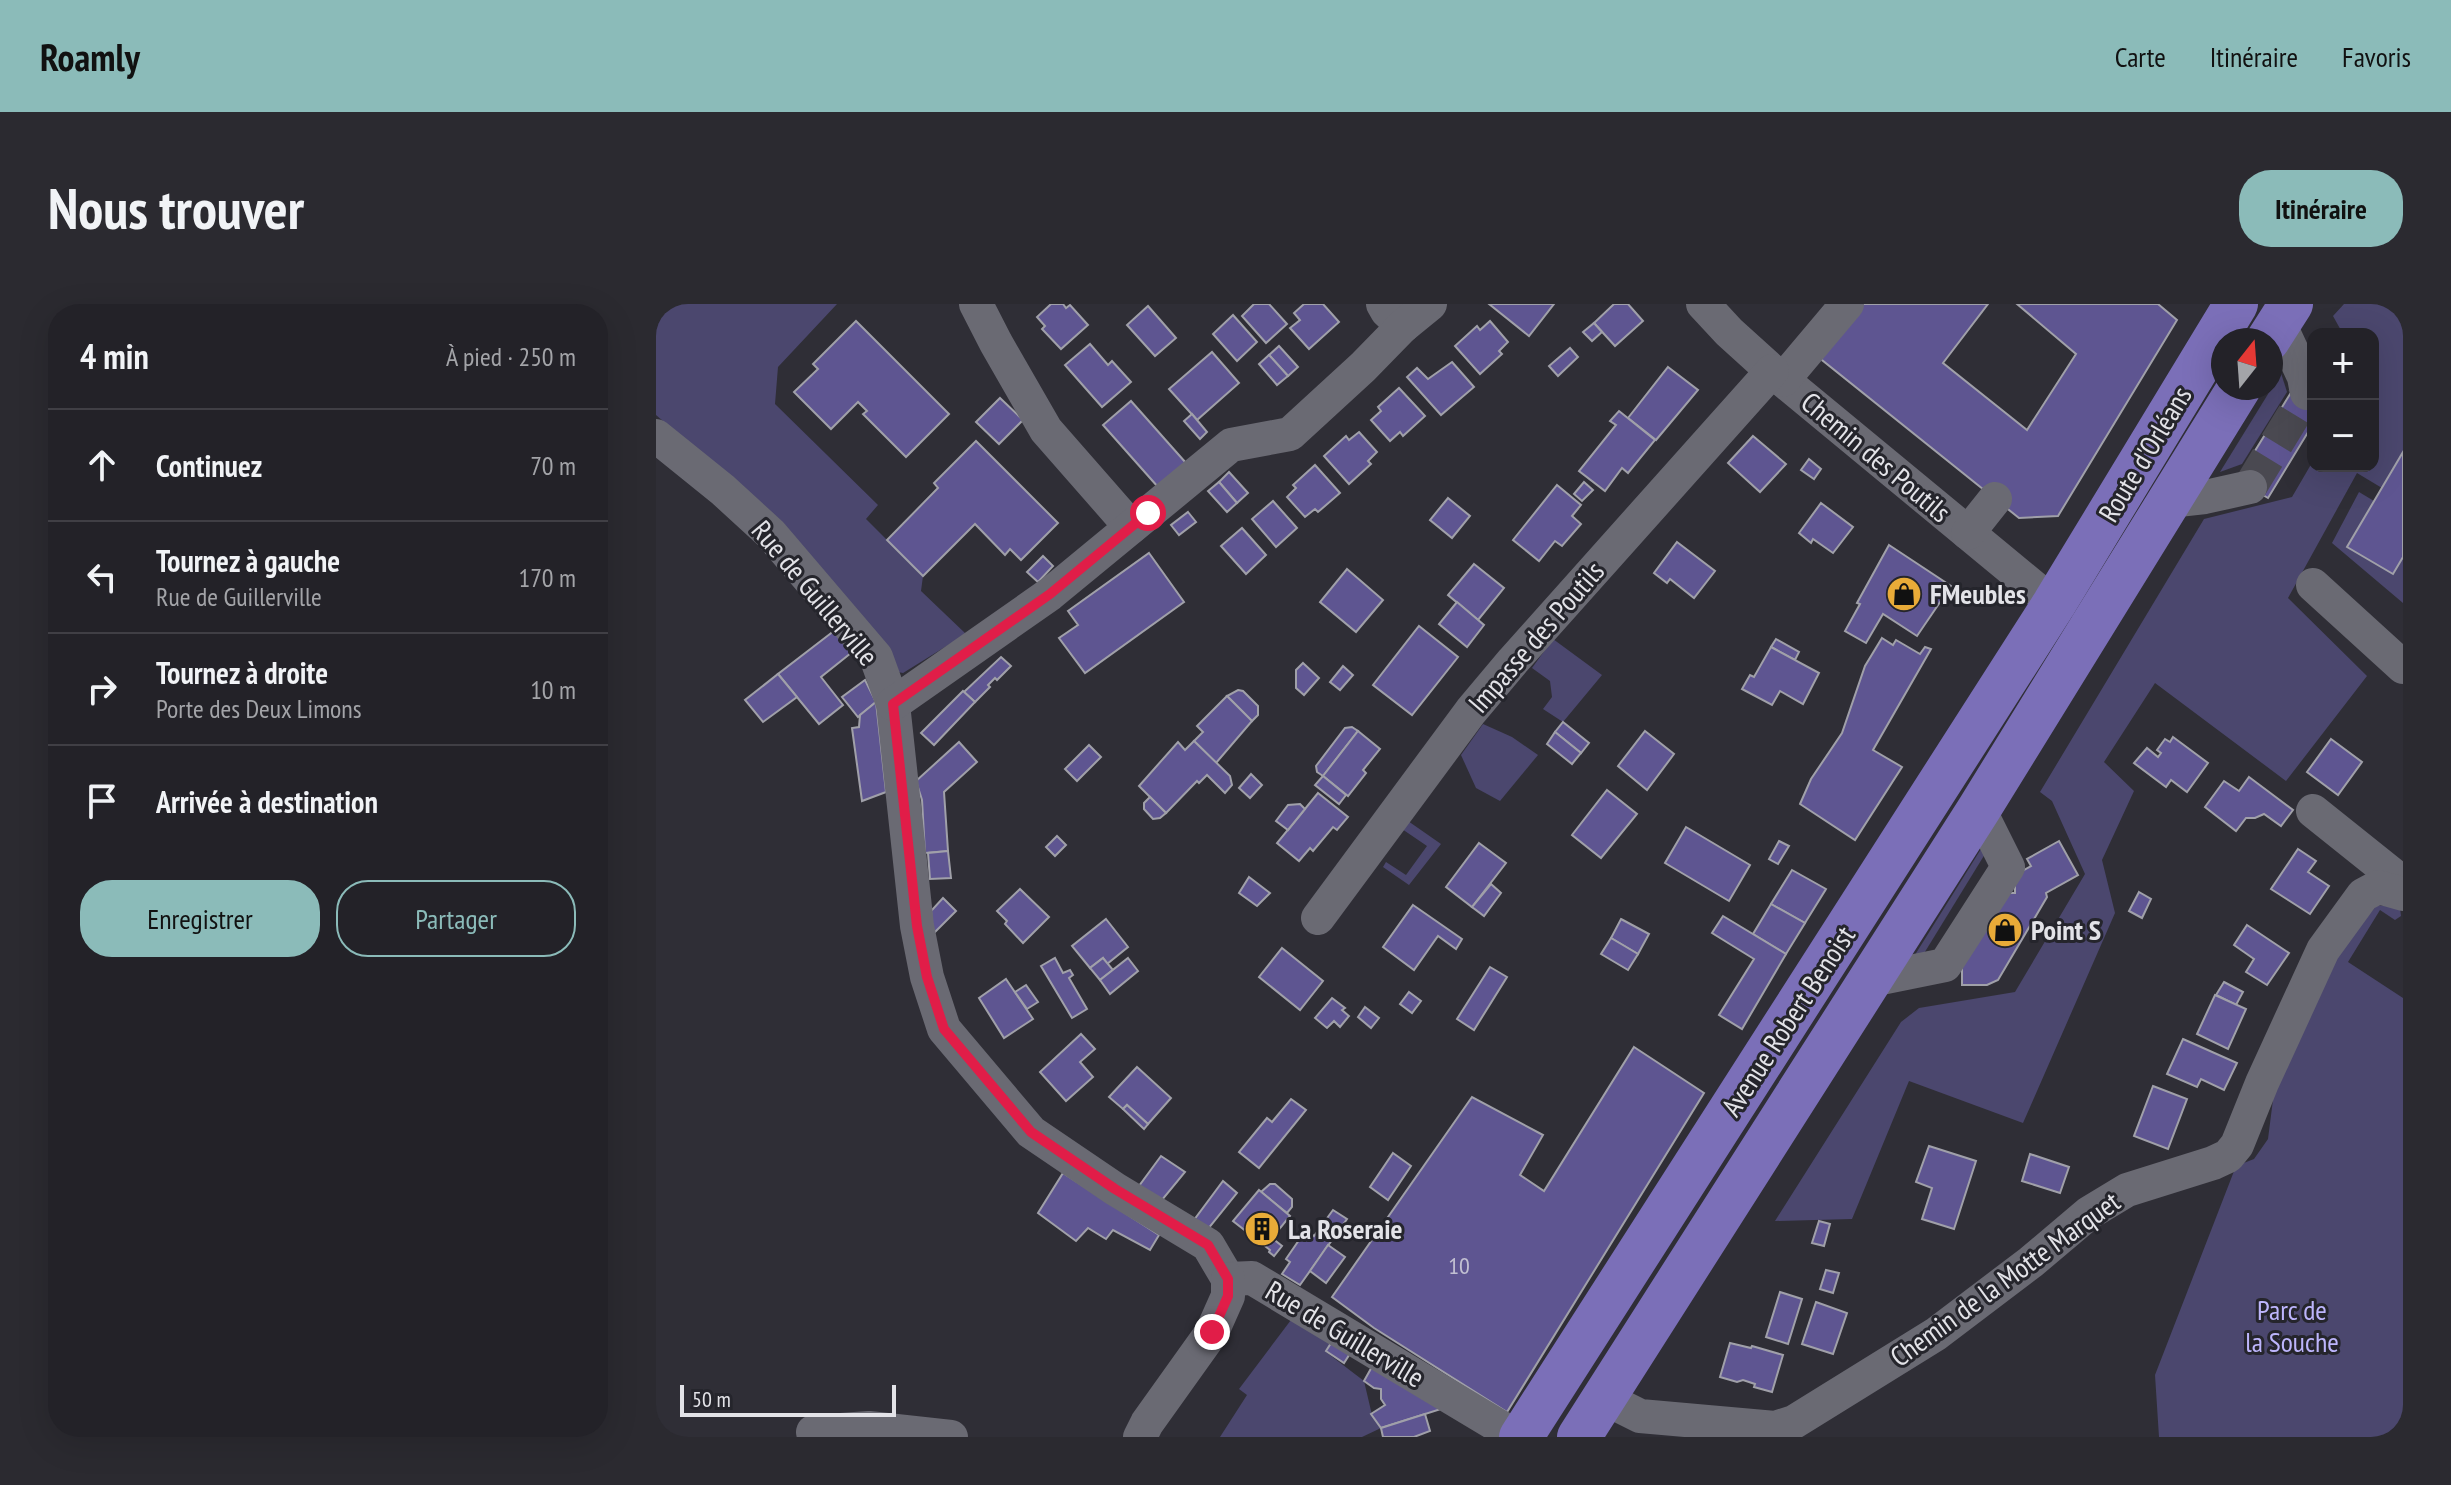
<!DOCTYPE html>
<html lang="fr">
<head>
<meta charset="utf-8">
<style>
  body { margin:0; font-family:"PT Sans Narrow",sans-serif; background:#2b2a30; color:#f1f3f6 }
  .controls { position:absolute; right:24px; top:24px; display:grid; overflow:hidden; border-radius:16px; box-shadow:0 8px 32px #0002 }
  .controls button { width:72px; height:72px; display:grid; place-items:center; padding:0; border:0; border-bottom:2px solid #403f45; background:#232228; color:#f1f3f6; font:40px sans-serif }
  .compass { position:absolute; left:1555px; top:24px; width:72px; height:72px; border-radius:50%; background:#232228; box-shadow:0 8px 32px #0002; rotate:17deg }
  .scale { position:absolute; left:24px; bottom:20px; width:216px; box-sizing:border-box; padding-left:8px; border:4px solid #e3e3e8; border-top:0; font-size:22px; line-height:28px; white-space:nowrap; color:#e3e3e8; -webkit-text-stroke:6px #25252c; paint-order:stroke }
  .stop { position:absolute; width:24px; height:24px; margin:-18px; border:6px solid #e11d48; border-radius:50%; background:#fff }
  .stop.end { background:#e11d48; border-color:#fff; box-shadow:0 2px 8px #0008 }
  .list { margin:0; padding:0; list-style:none }
  h2 { display:flex; justify-content:space-between; align-items:center; height:104px; margin:0; padding:0 32px; font-size:34px }
  h2 small { font-size:26px; font-weight:400; color:#a3a4a8 }
  .list li { display:grid; grid-template-columns:52px 1fr auto; gap:24px; align-items:center; box-sizing:border-box; height:112px; padding:0 32px; border-top:2px solid #403f45 }
  .list b { display:block; font-size:30px; white-space:nowrap }
  .list p { margin:0; font-size:26px; white-space:nowrap; color:#a3a4a8 }
  .list em { font-size:26px; font-style:normal; color:#a3a4a8 }
  .actions { display:flex; gap:16px; padding:24px 32px }
  .actions a { flex:1; padding:18px 0; border:2px solid #8bbbb9; border-radius:32px; text-align:center; font-size:28px; color:#8bbbb9 }
  .actions .main { background:#8bbbb9; color:#111 }
  .icon { flex:none; width:44px; height:44px; fill:none; stroke:currentColor; stroke-width:2; stroke-linecap:round; stroke-linejoin:round }
  .map { position:relative; flex:none; width:1747px; height:1133px; overflow:hidden; border-radius:32px }
  header { display:flex; align-items:center; gap:48px; box-sizing:border-box; height:112px; padding:0 40px; background:#8bbbb9; color:#111 }
  header strong { font-size:38px }
  nav { display:flex; gap:44px; margin-inline-start:auto; font-size:28px }
  .intro { display:flex; align-items:center; justify-content:space-between; box-sizing:border-box; height:192px; padding:0 48px }
  h1 { margin:0; font-size:56px }
  .button { padding:20px 36px; border-radius:32px; background:#8bbbb9; color:#111; font-size:28px; font-weight:700 }
  main { display:flex; gap:48px; padding:0 48px }
  aside { flex:1; background:#232228; border-radius:32px; box-shadow:0 8px 32px #0002 }
  .map>svg:first-child { display:block }
  .green { fill:#4b476e }
  .building { fill:#5e5591; stroke:#a0a0a9; stroke-width:2 }
  .lines { fill:none; stroke-linecap:round; stroke-linejoin:round }
  .minor-tunnel { stroke:#4a4951; stroke-width:34; stroke-dasharray:34 17; stroke-linecap:butt }
  .minor { stroke:#6a6a73; stroke-width:34 }
  .major { stroke:#7b6fb8; stroke-width:44 }
  .route { stroke:#e11d48; stroke-width:10 }
  .labels { text-anchor:middle; stroke-width:6; stroke-linejoin:round; paint-order:stroke }
  .number-label { font-size:24px; fill:#c2c0d2 }
  .street-label { font-size:28px; fill:#e3e3e8; stroke:#25252c }
  .poi-label { font-size:28px; font-weight:bold; fill:#e3e3e8; stroke:#25252c; text-anchor:start }
  .park-label { font-size:28px; fill:#bdb5fc; stroke:#25252c }
</style>
</head>
<body>
<header>
<strong>Roamly</strong>
<nav><a>Carte</a><a>Itinéraire</a><a>Favoris</a></nav>
</header>
<div class="intro"><h1>Nous trouver</h1><a class="button">Itinéraire</a></div>
<main>
<aside>
<h2>4 min<small>À pied · 250 m</small></h2>
<ul class="list">
<li><svg class="icon" aria-label="ahead" viewBox="0 0 24 24"><path d="M12 20V5M6 11l6-6 6 6"/></svg><div><b>Continuez</b></div><em>70 m</em></li>
<li><svg class="icon" aria-label="left" viewBox="0 0 24 24"><path d="M17 20v-9H6M10 6l-5 5 5 5"/></svg><div><b>Tournez à gauche</b><p>Rue de Guillerville</p></div><em>170 m</em></li>
<li><svg class="icon" aria-label="right" viewBox="0 0 24 24"><path d="M7 20v-9h11M14 6l5 5-5 5"/></svg><div><b>Tournez à droite</b><p>Porte des Deux Limons</p></div><em>10 m</em></li>
<li><svg class="icon" aria-label="arrive" viewBox="0 0 24 24"><path d="M6 21V4h12l-3 4 3 4H6"/></svg><div><b>Arrivée à destination</b></div></li>
</ul>
<div class="actions"><a class="main">Enregistrer</a><a>Partager</a></div>
</aside>
<div class="map">
<svg width="1747" height="1133" viewBox="0 0 1747 1133">
  <rect width="100%" height="100%" fill="#2f2e36"/>
  <g class="green">
    <path d="M15,0H181L122,63L119,100L222,201L210,215L267,272L265,287L310,330L247,369L237,367L36,142L0,111V2L7,8Z"/>
    <path d="M1688,0H1747V148L1726,184L1701,169L1632,294L1711,372L1630,477L1499,379L1448,458L1478,487L1446,556L1459,609L1367,819L1253,777L1196,915L1119,917L1245,718L1263,704L1359,688L1429,570L1396,497L1384,488L1548,215L1636,193L1657,157V162H1717V80L1722,76L1717,70V30H1687L1677,12Z"/>
    <path d="M1625,69L1631,88L1586,160L1564,168Z"/>
    <path d="M1703,188L1718,197L1692,243L1737,270L1747,253V299L1676,239Z"/>
    <path d="M897,335L946,371L907,418L887,405L896,393L894,377L876,364Z"/>
    <path d="M827,420L856,433L882,451L844,497L820,484L805,451Z"/>
    <path d="M752,517L785,540L753,581L727,563L730,558L750,571L771,542L746,525Z"/>
    <path d="M1325,545L1329,550L1267,651L1257,654Z"/>
    <path d="M1721,601L1744,604L1745,612L1739,616L1724,606L1692,658L1747,694V1133H1503L1499,1071L1580,862L1598,855L1612,835L1619,780L1679,650Z"/>
    <path d="M638,1012L677,1036L670,1048L708,1077L716,1111L725,1124L706,1133H564L591,1091L583,1085Z"/>
  </g>
  <g class="building">
    <path d="M395,0H407L410,4L414,1L432,21L405,45L386,25L389,22L381,13Z"/>
    <path d="M598,0H613L631,20L610,39L586,12Z"/>
    <path d="M648,0H667L683,18L653,45L634,24L644,16L638,9Z"/>
    <path d="M833,0H898L873,32Z"/>
    <path d="M958,0H972L987,17L959,42L938,19Z"/>
    <path d="M1204,0H1332L1287,59L1371,126L1420,50L1361,0H1502L1521,16L1402,212L1363,214L1161,52Z"/>
    <path d="M492,2L520,34L499,52L471,21Z"/>
    <path d="M577,11L601,38L581,57L557,30Z"/>
    <path d="M200,17L293,110L250,153L207,110L211,107L202,98L175,125L138,88L162,65L157,60Z"/>
    <path d="M834,17L852,38L843,47L846,50L824,70L799,42L821,22L824,26Z"/>
    <path d="M938,19L946,28L936,37L927,28Z"/>
    <path d="M434,40L452,61L456,57L475,78L446,103L409,61Z"/>
    <path d="M623,42L642,63L632,72L613,51Z"/>
    <path d="M914,44L922,53L902,72L893,62Z"/>
    <path d="M556,48L583,79L541,116L513,85Z"/>
    <path d="M613,51L632,72L621,81L603,60Z"/>
    <path d="M796,58L818,83L785,111L751,73L761,64L772,75Z"/>
    <path d="M1012,63L1042,86L1000,136L972,114Z"/>
    <path d="M1639,82L1657,93V120L1612,194L1581,176Z"/>
    <path d="M743,84L769,112L747,132L744,128L734,137L715,116L725,107L722,103Z"/>
    <path d="M344,94L367,116L343,140L320,118Z"/>
    <path d="M475,97L530,159L502,183L447,121Z"/>
    <path d="M963,107L999,136L972,169L966,164L949,187L923,167L960,121L954,117Z"/>
    <path d="M536,110L551,128L544,135L528,117Z"/>
    <path d="M703,128L721,148L712,157L715,160L693,180L668,152L690,132L693,136Z"/>
    <path d="M1097,132L1130,160L1104,188L1072,159Z"/>
    <path d="M320,137L402,219L365,256L354,245L349,251L319,220L267,272L231,236L282,184L278,179Z"/>
    <path d="M1747,148V253L1737,270L1691,243Z"/>
    <path d="M1153,155L1165,165L1158,175L1145,166Z"/>
    <path d="M659,161L684,189L662,208L659,205L649,213L631,193L640,184L637,181Z"/>
    <path d="M573,168L592,189L581,199L563,178Z"/>
    <path d="M563,178L581,199L571,208L552,187Z"/>
    <path d="M928,178L937,186L926,197L918,190Z"/>
    <path d="M901,181L925,201L916,212L925,220L906,242L899,237L883,257L857,236Z"/>
    <path d="M792,194L814,212L796,234L774,216Z"/>
    <path d="M617,197L641,224L620,243L596,215Z"/>
    <path d="M1165,199L1197,223L1177,249L1157,235L1155,239L1143,229Z"/>
    <path d="M532,208L540,218L523,231L515,221Z"/>
    <path d="M586,224L610,251L590,270L565,242Z"/>
    <path d="M1021,238L1059,267L1038,294L1014,275L1011,279L998,269Z"/>
    <path d="M1233,241L1295,282L1261,332L1227,310L1210,339L1189,327L1204,300L1201,299Z"/>
    <path d="M493,249L528,298L429,369L403,334L422,321L412,307Z"/>
    <path d="M387,252L397,262L382,278L371,268Z"/>
    <path d="M818,260L848,284L822,316L792,291Z"/>
    <path d="M691,265L727,296L700,328L664,298Z"/>
    <path d="M801,298L828,321L811,343L783,320Z"/>
    <path d="M763,322L802,353L756,411L717,381Z"/>
    <path d="M183,323L195,349L165,373L187,401L163,420L122,370Z"/>
    <path d="M1226,334L1237,341L1240,336L1264,350L1269,343L1275,345L1217,446L1246,463L1199,536L1144,500L1155,475L1186,429L1209,362Z"/>
    <path d="M1120,335L1143,348L1139,356L1115,343Z"/>
    <path d="M1115,343L1163,369L1147,400L1124,387L1116,401L1086,385L1094,371L1098,373Z"/>
    <path d="M345,353L355,362L341,376L339,374L332,381L334,383L319,398L308,388Z"/>
    <path d="M647,359L663,374L648,391L640,384V366Z"/>
    <path d="M687,362L697,371L684,386L674,378Z"/>
    <path d="M122,370L141,393L107,418L89,396Z"/>
    <path d="M209,376L220,398L202,413L186,393Z"/>
    <path d="M582,386L587,387L602,402V411L596,417L571,392Z"/>
    <path d="M307,387L319,398L278,441L265,429Z"/>
    <path d="M571,392L596,417L560,459L538,437L547,428L541,422Z"/>
    <path d="M220,398L230,488L206,497L196,424L203,423L204,411Z"/>
    <path d="M907,418L933,439L925,449L899,428Z"/>
    <path d="M696,423L702,427L667,472L661,468L660,462L689,424Z"/>
    <path d="M702,427L724,445L707,466L710,469L692,492L667,472Z"/>
    <path d="M989,427L1018,450L991,486L962,462Z"/>
    <path d="M899,428L925,449L916,460L891,440Z"/>
    <path d="M1517,433L1552,459L1531,488L1515,476L1510,483L1478,459L1491,444L1502,453L1505,449L1501,446L1509,435L1514,438Z"/>
    <path d="M1675,435L1706,458L1682,491L1651,468Z"/>
    <path d="M538,437L574,472L576,481L569,489L551,471L543,479L541,477L510,509L483,482L522,438L529,446Z"/>
    <path d="M303,438L321,458L288,488L292,547L269,549L266,496L260,477Z"/>
    <path d="M433,441L445,453L421,477L409,465Z"/>
    <path d="M595,470L606,481L594,494L583,484Z"/>
    <path d="M667,472L690,491L683,500L659,481Z"/>
    <path d="M1593,473L1637,506L1625,522L1608,510L1599,514H1590L1580,527L1549,503L1568,477L1583,487Z"/>
    <path d="M951,486L981,510L945,554L916,531Z"/>
    <path d="M662,489L692,513L681,526L677,523L657,547L654,544L643,557L621,539Z"/>
    <path d="M494,493L510,509L504,514L497,515L488,505V499Z"/>
    <path d="M644,500L649,505L632,526L620,517L632,501Z"/>
    <path d="M1030,523L1094,561L1073,597L1009,559Z"/>
    <path d="M401,532L410,541L399,552L390,543Z"/>
    <path d="M1123,537L1133,542L1122,560L1113,555Z"/>
    <path d="M1403,537L1422,571L1390,589L1391,593L1342,676L1331,681H1306V660L1348,589H1359V571L1375,562L1371,555Z"/>
    <path d="M823,539L850,559L816,603L790,583Z"/>
    <path d="M1642,545L1660,557L1652,568L1673,582L1654,610L1615,585Z"/>
    <path d="M292,547L295,574L274,575L272,549Z"/>
    <path d="M1136,566L1170,585L1149,619L1115,600Z"/>
    <path d="M593,573L614,589L601,602L583,589Z"/>
    <path d="M835,580L845,589L828,612L816,603Z"/>
    <path d="M364,585L393,613L367,639L349,620L351,617L341,607Z"/>
    <path d="M1483,588L1495,595L1486,614L1473,607Z"/>
    <path d="M287,594L300,607L277,630L275,607Z"/>
    <path d="M1115,600L1149,619L1130,650L1097,630Z"/>
    <path d="M757,601L806,635L800,645L782,632L758,666L727,643Z"/>
    <path d="M1067,612L1130,650L1086,725L1063,711L1098,655L1056,629Z"/>
    <path d="M450,615L472,643L451,660L447,654L434,664L416,642Z"/>
    <path d="M965,615L993,630L982,650L955,634Z"/>
    <path d="M1591,621L1633,649L1611,681L1590,668L1598,655L1578,641Z"/>
    <path d="M955,634L982,650L972,666L945,650Z"/>
    <path d="M626,644L667,677L644,706L603,673Z"/>
    <path d="M399,654L407,669L414,666L417,671L413,674L431,705L416,714L385,662Z"/>
    <path d="M447,654L457,666L444,676L434,664Z"/>
    <path d="M472,654L482,667L454,690L444,676Z"/>
    <path d="M834,663L851,673L818,726L801,715Z"/>
    <path d="M350,675L377,715L348,734L323,694Z"/>
    <path d="M1568,678L1587,688L1580,701L1560,691Z"/>
    <path d="M370,681L382,698L371,705L359,688Z"/>
    <path d="M753,688L765,697L756,709L744,700Z"/>
    <path d="M1559,691L1590,705L1572,745L1541,730Z"/>
    <path d="M676,694L689,704L686,706L693,712L684,723L678,717L671,724L659,714Z"/>
    <path d="M709,703L723,714L715,724L702,713Z"/>
    <path d="M425,730L439,745L424,758L437,773L410,797L384,768Z"/>
    <path d="M1527,735L1581,759L1568,786L1545,775L1541,783L1511,770Z"/>
    <path d="M978,743L1048,789L851,1108L718,1024L676,993L816,793L887,831L864,871L888,887Z"/>
    <path d="M481,763L515,794L492,820L471,801L467,805L453,793Z"/>
    <path d="M1497,782L1531,795L1512,845L1478,832Z"/>
    <path d="M635,795L650,806L603,864L583,848L611,814L616,818Z"/>
    <path d="M471,801L492,820L488,825L467,805Z"/>
    <path d="M1273,842L1320,857L1298,925L1266,915L1276,884L1260,878Z"/>
    <path d="M737,849L755,862L732,896L714,883Z"/>
    <path d="M1374,850L1413,863L1404,889L1366,877Z"/>
    <path d="M505,852L529,868L506,896L483,882Z"/>
    <path d="M407,869L503,931L494,946L457,926L450,935L432,924L420,937L382,909Z"/>
    <path d="M567,877L581,889L552,925L538,916Z"/>
    <path d="M614,880H619L636,895V903L631,909L605,888Z"/>
    <path d="M603,886L634,912L616,934L626,942L618,952L613,948L614,946L577,917Z"/>
    <path d="M677,906L691,915L644,981L626,970L634,958L630,955L650,926L658,932Z"/>
    <path d="M1163,917L1174,920L1168,942L1156,939Z"/>
    <path d="M672,941L689,953L670,979L654,967Z"/>
    <path d="M1170,966L1183,969L1177,989L1164,985Z"/>
    <path d="M1124,988L1146,995L1132,1040L1110,1033Z"/>
    <path d="M1160,998L1191,1009L1177,1050L1146,1040Z"/>
    <path d="M677,1036L695,1048L688,1059L670,1047Z"/>
    <path d="M1074,1039L1095,1044L1096,1042L1127,1051L1116,1088L1098,1083L1099,1080L1087,1076L1081,1078L1064,1073Z"/>
    <path d="M717,1061L785,1105L725,1124L715,1110L729,1101L725,1095V1085L718,1084L708,1077Z"/>
    <path d="M769,1110L774,1127L758,1133H727L725,1124Z"/>
  </g>
  <g class="lines">
    <path class="minor-tunnel" d="M1594,183L1651,89"/>
    <g class="minor">
      <path d="M320,0L340,39L390,126L475,223"/>
      <path d="M727,0L731,7L747,22"/>
      <path d="M1047,0L1073,28L1116,67L1398,300"/>
      <path d="M1623,19L1648,73L1651,89"/>
      <path d="M1127,76L1191,0"/>
      <path d="M0,132L67,186L115,230L220,353L237,400L261,622L271,673L288,725L375,828L459,885L552,941L572,975"/>
      <path d="M1513,197L1549,193L1594,183"/>
      <path d="M1312,229L1339,195"/>
      <path d="M1657,281L1747,363"/>
      <path d="M237,400L394,290L575,141L634,130L707,63L747,22L774,0"/>
      <path d="M1657,507L1747,579"/>
      <path d="M662,614L815,407L857,357L1116,67"/>
      <path d="M1215,676L1289,661L1352,563L1323,505"/>
      <path d="M572,975L596,974L861,1133"/>
      <path d="M948,1094L984,1112L1119,1124L1138,1118L1280,1030L1375,958L1433,909L1471,886L1557,859L1572,852L1581,841L1606,779L1667,646L1707,591L1722,583L1747,590"/>
      <path d="M158,1133L157,1128L213,1124L295,1133"/>
      <path d="M484,1133L491,1119L556,1028L572,992V975"/>
    </g>
    <g class="major">
      <path d="M1612,36L1635,0"/>
      <path d="M865,1133L1398,300L1580,0"/>
      <path d="M923,1133L1323,505L1583,84"/>
    </g>
  </g>
  <g class="lines">
    <path class="route" d="M492,209L394,290L237,400L261,622L271,673L288,725L375,828L459,885L552,941L572,975V992L556,1028"/>
  </g>
  <defs>
    <symbol id="shop-disc" viewBox="-11 -11 22 22"><circle r="9.5" fill="#e9ab38" stroke="#25252c"/><path d="M-5-2.5h2.3a2.7 3.5 0 0 1 5.4 0H5L5.5 6h-11ZM-1.5-2.5h3a1.5 2.3 0 0 0-3 0Z" fill="#111"/></symbol>
    <symbol id="building-disc" viewBox="-11 -11 22 22"><circle r="9.5" fill="#e9ab38" stroke="#25252c"/><path d="M-4-6H4V6H1V3H-1V6H-4ZM-2.5-4.3h1.7v1.8h-1.7ZM.8-4.3h1.7v1.8H.8ZM-2.5-1h1.7V.8h-1.7ZM.8-1h1.7V.8H.8Z" fill="#111"/></symbol>
  </defs>
  <g fill-rule="evenodd">
    <use href="#shop-disc" x="1228" y="270" width="40" height="40"/>
    <use href="#shop-disc" x="1329" y="606" width="40" height="40"/>
    <use href="#building-disc" x="586" y="905" width="40" height="40"/>
  </g>
  <g class="labels">
    <g class="number-label">
      <text x="803" y="970">10</text>
    </g>
    <g class="street-label">
      <text transform="translate(1489 150) rotate(-59)" y="10">Route d'Orléans</text>
      <text transform="translate(1220 153) rotate(40)" y="10">Chemin des Poutils</text>
      <text transform="translate(159 289) rotate(50)" y="10">Rue de Guillerville</text>
      <text transform="translate(880 333) rotate(-49)" y="10">Impasse des Poutils</text>
      <text transform="translate(1132 717) rotate(-57)" y="10">Avenue Robert Benoist</text>
      <text transform="translate(1349 975) rotate(-36)" y="10">Chemin de la Motte Marquet</text>
      <text transform="translate(689 1030) rotate(31)" y="10">Rue de Guillerville</text>
    </g>
    <g class="poi-label">
      <text x="1274" y="300">FMeubles</text>
      <text x="1375" y="636">Point S</text>
      <text x="632" y="935">La Roseraie</text>
    </g>
    <g class="park-label">
      <text x="1636" y="1016">Parc de<tspan x="1636" dy="32">la Souche</tspan></text>
    </g>
  </g>
</svg>
<div class="controls">
<button>+</button>
<button>−</button>
</div>
<svg class="compass" viewBox="-18 -18 36 36"><path d="M0-13l5 13h-10z" fill="#e53935"/><path d="M0 13l5-13h-10z" fill="#a3a4a8"/></svg>
<div class="scale">50 m</div>
<div class="stop" style="left:492px;top:209px"></div>
<div class="stop end" style="left:556px;top:1028px"></div>
</div>
</main>
</body>
</html>
